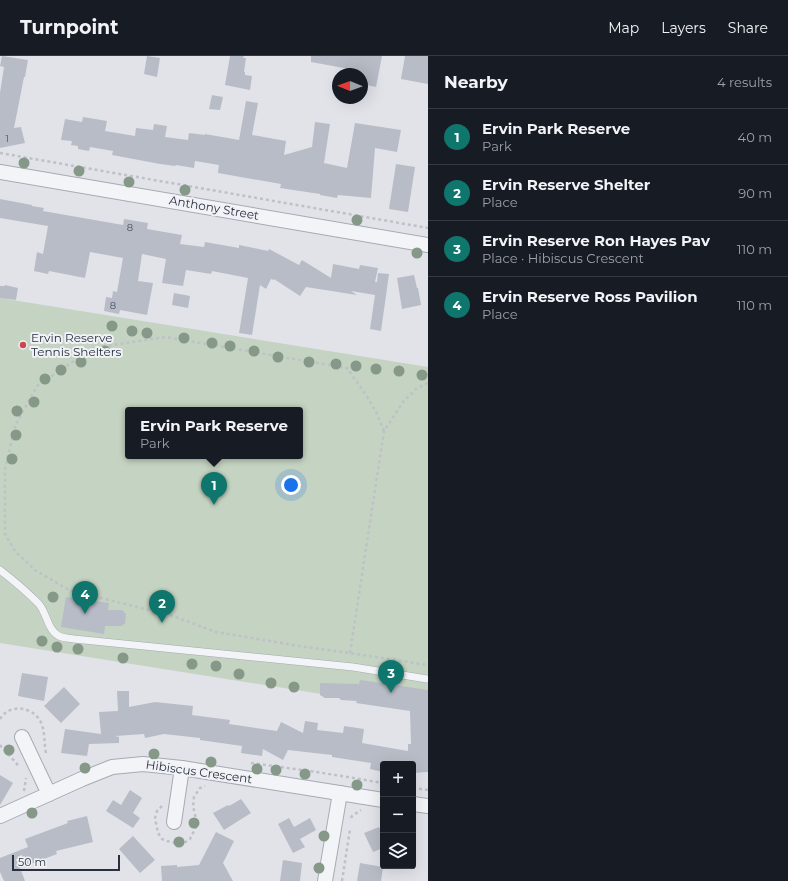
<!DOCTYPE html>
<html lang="en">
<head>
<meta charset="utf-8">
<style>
  body { margin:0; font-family:Montserrat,sans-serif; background:#242831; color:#f1f3f6 }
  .controls { position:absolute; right:12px; bottom:12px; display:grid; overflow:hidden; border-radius:4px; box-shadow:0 4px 16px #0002 }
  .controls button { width:36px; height:36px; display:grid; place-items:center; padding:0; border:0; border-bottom:1px solid #363941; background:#171b24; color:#f1f3f6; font:20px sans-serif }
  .compass { position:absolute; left:332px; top:12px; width:36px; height:36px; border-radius:50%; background:#171b24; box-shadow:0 4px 16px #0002; rotate:271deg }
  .scale { position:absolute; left:12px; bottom:10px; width:108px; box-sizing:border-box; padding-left:4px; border:2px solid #293040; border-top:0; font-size:11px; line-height:14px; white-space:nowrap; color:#293040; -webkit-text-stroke:3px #f0f2f6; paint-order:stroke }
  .you { position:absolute; left:291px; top:429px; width:14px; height:14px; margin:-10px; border:3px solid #fff; border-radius:50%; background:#1a73e8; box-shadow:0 0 0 6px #1a73e833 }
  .badge { display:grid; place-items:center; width:26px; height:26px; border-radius:50%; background:#0f766e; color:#fff; font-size:13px; font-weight:700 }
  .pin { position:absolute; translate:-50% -33px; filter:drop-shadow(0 1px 2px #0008) }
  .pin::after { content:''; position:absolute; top:21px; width:14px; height:12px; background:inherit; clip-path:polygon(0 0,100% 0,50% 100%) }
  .popup { position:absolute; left:125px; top:351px; width:178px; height:52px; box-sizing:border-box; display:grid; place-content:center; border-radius:4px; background:#171b24; filter:drop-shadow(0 1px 3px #0005); font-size:13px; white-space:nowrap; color:#9ea1a6 }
  .popup b { font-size:15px; color:#f1f3f6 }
  .popup::after { content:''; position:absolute; left:50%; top:100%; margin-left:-8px; border:8px solid transparent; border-top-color:#171b24 }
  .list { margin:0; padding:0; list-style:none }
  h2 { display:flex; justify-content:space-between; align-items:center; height:52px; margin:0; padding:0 16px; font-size:17px }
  h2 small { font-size:13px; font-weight:400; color:#9ea1a6 }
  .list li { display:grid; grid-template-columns:26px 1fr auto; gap:12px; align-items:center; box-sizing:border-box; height:56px; padding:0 16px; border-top:1px solid #363941 }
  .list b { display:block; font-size:15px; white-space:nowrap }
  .list p { margin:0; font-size:13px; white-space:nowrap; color:#9ea1a6 }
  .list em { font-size:13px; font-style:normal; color:#9ea1a6 }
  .icon { flex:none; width:22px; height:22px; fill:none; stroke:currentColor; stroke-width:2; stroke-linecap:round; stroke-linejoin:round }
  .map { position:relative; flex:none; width:428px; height:825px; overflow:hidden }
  header { display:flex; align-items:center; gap:24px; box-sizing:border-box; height:56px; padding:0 20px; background:#171b24; border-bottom:1px solid #363941 }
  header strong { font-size:19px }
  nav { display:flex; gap:22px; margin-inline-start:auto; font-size:14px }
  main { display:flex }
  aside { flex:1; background:#171b24 }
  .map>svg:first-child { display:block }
  .green { fill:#c5d3c2; fill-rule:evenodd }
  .building { fill:#b8bcc6 }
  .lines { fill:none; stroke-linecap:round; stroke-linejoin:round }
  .lane-casing { stroke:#a6aab3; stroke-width:8 }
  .street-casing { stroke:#a6aab3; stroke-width:16 }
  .path { stroke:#bec1c7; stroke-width:2.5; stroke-dasharray:3 3; stroke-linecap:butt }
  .lane { stroke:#f3f4f7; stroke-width:7 }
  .street { stroke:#f3f4f7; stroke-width:14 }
  .tree { fill:#869887 }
  .poi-dot { fill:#ca4951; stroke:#f0f2f6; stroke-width:1.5 }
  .labels { text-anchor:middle; stroke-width:4; stroke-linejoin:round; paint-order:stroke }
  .number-label { font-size:10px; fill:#4d5362 }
  .street-label { font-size:12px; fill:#293040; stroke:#f0f2f6 }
  .poi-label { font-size:12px; fill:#293040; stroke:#f0f2f6; text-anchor:start }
</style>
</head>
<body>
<header>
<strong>Turnpoint</strong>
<nav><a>Map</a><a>Layers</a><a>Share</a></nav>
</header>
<main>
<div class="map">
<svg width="428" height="825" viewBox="0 0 428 825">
  <rect width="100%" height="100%" fill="#e1e3e9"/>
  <path class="green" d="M0,242L428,311V655L0,587ZM128,354H300V400H128Z"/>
  <g class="building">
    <path d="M2,0L28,4L25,21H24L14,72L21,71L25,87L0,92V37L4,11L0,10Z"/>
    <path d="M147,0L160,2L157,21L144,18Z"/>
    <path d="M230,0H244L243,2H246L244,16H245V19L252,20L250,34L225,29Z"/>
    <path d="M311,0H382L376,31L362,28V18H354L355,14L311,6Z"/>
    <path d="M405,0H428V28L401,23Z"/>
    <path d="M212,39L223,41L220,54L209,53Z"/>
    <path d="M246,45L258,47L252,79L286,85L284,99L312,91L315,66L330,68L324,107L347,112L355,67L401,74L397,96L375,92L371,142L338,139L337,142L320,139V138L280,132L281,128L218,117L219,109L195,105L194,112L176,109L175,110L160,108L112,99L113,95L90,91L89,95L78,93V90L71,89L72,85L61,84L65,63L82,66L83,61L107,65L105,75L135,80L136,72L153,74L154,68L167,70L165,81L188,84L189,77L205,79V78L239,84Z"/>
    <path d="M396,108L415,111L408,156L389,153Z"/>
    <path d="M0,143L32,149V150L44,152L43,155L123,169L124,163L148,167L147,173L182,179L180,188L204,191L205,186L239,192V189L268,195L269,193L299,209L302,204L331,222L333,208L359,213L360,209L378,212L375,226H377L378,217L389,218L381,275L370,273L375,239L351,235L357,239L306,231L300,240L274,223V224L271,223L266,233L260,229L252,279L239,277L248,222L212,215L211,218L186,214L183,230L162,227L166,203L142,198L138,225L153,227L147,259L120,254L119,258L104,255L106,241L112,242L113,235L117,236L123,202L90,196L85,222L49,215L48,218L34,215L37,196L43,198L48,170L0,162Z"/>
    <path d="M414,219L417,232H418L421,249L402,253L397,222Z"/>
    <path d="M5,229L18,232L16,244L0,242V230H5Z"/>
    <path d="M174,237L190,240L188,252L172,249Z"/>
    <path d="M66,541L109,547L108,554H121L124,555V557H126L125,568H124L122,570H105L104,578L61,571Z"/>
    <path d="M22,617L48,621L44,645L18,640Z"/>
    <path d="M360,624L428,634V716L413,717V708H383V716L370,713L371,707L332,701V699L288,694L283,704L263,693L262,700L241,697L242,690L200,684V682L164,678L145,682L144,678L115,680L119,681V687L89,688L87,700L61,697L65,673L101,678L99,656L118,655L117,635H129V651L155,646L193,650L192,659L230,664L229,668L277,675L281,666L303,677L305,665L318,667L317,674L343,677L344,670L364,673L362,687L408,695V688H411L410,655L356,647L357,645L341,644L339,642H325L320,639V627L359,628Z"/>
    <path d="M64,631L80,648L61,667L44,650Z"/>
    <path d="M0,719L13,727L0,749Z"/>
    <path d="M130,734L142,742L133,757L140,762L133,772L106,755L113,744L121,749Z"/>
    <path d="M241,743L251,757L224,774L213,757L228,749L229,750Z"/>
    <path d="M87,760L93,786L56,795L57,798L20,812L25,825H4L0,816V802L28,791L25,783L68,767L67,765Z"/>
    <path d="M289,762L294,771L310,762L316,774L300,783L305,791L293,797L278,768Z"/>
    <path d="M379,771L380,773L383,772V792L373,796L364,777Z"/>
    <path d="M216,776L234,785L223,807L233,825H162L161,810L177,809V811L199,809Z"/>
    <path d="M133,780L155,804L140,817L119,793Z"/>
    <path d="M283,804L302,807L300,825H280Z"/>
    <path d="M360,807L383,811L381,825H357Z"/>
  </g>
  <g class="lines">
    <defs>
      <path id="lane" d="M0,514C13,524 26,535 38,547C47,556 47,574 59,580C63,582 70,582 74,583L353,611L427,623"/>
      <g id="street">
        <path d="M0,116L428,189"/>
        <path d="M22,681L49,738"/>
        <path d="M413,748L428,750"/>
        <path d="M0,760L82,723L112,711L143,708L182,712L383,744"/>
        <path d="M174,766L182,712"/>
        <path d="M325,825L340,737"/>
      </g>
    </defs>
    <use href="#lane" class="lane-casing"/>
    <use href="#street" class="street-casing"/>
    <g class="path">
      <path d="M0,97L428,172"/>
      <path d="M384,375L377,358L368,342L347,312L165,281L93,292L37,330L15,370L5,413V478L15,495L35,514L69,534L173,560L216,576L299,590L350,597L428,609"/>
      <path d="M350,597L384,375L403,346L417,332L428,327"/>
      <path d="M0,663C10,646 36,651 42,669C45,678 44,687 46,697"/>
      <path d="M0,689C6,697 14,703 19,711"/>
      <path d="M251,707L317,716L383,727"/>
      <path d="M413,732L428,734"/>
      <path d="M24,735L26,722"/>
      <path d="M162,750L157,755L155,762L158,777L162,783L167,785L176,787H184L190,783L195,773L196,763L193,750L194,741L200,732L205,730"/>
      <path d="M351,762L352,760L361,754"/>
      <path d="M342,825L350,773"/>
    </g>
    <use href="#lane" class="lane"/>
    <use href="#street" class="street"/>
  </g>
  <g class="tree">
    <circle cx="24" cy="107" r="5.5"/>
    <circle cx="79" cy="115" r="5.5"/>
    <circle cx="129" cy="126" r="5.5"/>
    <circle cx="185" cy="134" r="5.5"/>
    <circle cx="357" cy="164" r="5.5"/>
    <circle cx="417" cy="197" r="5.5"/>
    <circle cx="112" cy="270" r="5.5"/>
    <circle cx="132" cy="275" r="5.5"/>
    <circle cx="147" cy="277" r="5.5"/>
    <circle cx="184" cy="282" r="5.5"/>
    <circle cx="212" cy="287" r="5.5"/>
    <circle cx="230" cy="290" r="5.5"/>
    <circle cx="105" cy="295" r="5.5"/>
    <circle cx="254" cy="295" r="5.5"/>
    <circle cx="278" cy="301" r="5.5"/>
    <circle cx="81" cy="306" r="5.5"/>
    <circle cx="309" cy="306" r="5.5"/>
    <circle cx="336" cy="308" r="5.5"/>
    <circle cx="356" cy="310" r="5.5"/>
    <circle cx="376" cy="313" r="5.5"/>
    <circle cx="61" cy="314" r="5.5"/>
    <circle cx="399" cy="315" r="5.5"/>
    <circle cx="422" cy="319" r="5.5"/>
    <circle cx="45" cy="323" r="5.5"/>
    <circle cx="34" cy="346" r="5.5"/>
    <circle cx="17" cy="355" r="5.5"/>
    <circle cx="16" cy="379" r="5.5"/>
    <circle cx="12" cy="403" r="5.5"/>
    <circle cx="53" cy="541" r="5.5"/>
    <circle cx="42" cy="585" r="5.5"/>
    <circle cx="57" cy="591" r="5.5"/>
    <circle cx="78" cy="593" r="5.5"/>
    <circle cx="123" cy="602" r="5.5"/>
    <circle cx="192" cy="608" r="5.5"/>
    <circle cx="216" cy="610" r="5.5"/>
    <circle cx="239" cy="618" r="5.5"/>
    <circle cx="271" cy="627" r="5.5"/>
    <circle cx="294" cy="631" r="5.5"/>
    <circle cx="9" cy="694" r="5.5"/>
    <circle cx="154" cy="698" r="5.5"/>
    <circle cx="211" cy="706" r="5.5"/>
    <circle cx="85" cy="712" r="5.5"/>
    <circle cx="257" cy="713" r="5.5"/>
    <circle cx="276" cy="714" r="5.5"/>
    <circle cx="305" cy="718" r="5.5"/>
    <circle cx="357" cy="729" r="5.5"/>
    <circle cx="32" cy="757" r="5.5"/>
    <circle cx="194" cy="767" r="5.5"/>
    <circle cx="324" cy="780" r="5.5"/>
    <circle cx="179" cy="786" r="5.5"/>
    <circle cx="319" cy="812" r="5.5"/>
  </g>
  <circle class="poi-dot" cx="23" cy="289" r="4"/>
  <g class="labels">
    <g class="number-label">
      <text x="7" y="86">1</text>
      <text x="130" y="175">8</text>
      <text x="113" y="253">8</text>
    </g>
    <g class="street-label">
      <text transform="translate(214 152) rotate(10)" y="4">Anthony Street</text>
      <text transform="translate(199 716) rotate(8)" y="4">Hibiscus Crescent</text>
    </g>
    <g class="poi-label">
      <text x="31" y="286">Ervin Reserve<tspan x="31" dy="14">Tennis Shelters</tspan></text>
    </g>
  </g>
</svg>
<div class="controls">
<button>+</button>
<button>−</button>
<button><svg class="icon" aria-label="layers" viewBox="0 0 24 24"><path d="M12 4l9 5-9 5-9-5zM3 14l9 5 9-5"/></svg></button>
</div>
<svg class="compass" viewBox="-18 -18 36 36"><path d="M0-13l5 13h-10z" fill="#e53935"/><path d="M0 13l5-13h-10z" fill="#9ea1a6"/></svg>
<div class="scale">50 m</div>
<div class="you"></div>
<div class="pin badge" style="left:214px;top:449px">1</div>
<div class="popup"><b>Ervin Park Reserve</b>Park</div>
<div class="pin badge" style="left:162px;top:567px">2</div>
<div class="pin badge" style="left:391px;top:637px">3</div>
<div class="pin badge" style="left:85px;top:558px">4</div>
</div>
<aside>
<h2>Nearby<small>4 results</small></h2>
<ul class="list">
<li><span class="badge">1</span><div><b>Ervin Park Reserve</b><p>Park</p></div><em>40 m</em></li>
<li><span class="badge">2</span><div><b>Ervin Reserve Shelter</b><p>Place</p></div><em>90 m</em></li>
<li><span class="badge">3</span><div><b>Ervin Reserve Ron Hayes Pav</b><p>Place · Hibiscus Crescent</p></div><em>110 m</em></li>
<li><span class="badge">4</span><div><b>Ervin Reserve Ross Pavilion</b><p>Place</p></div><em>110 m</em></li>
</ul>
</aside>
</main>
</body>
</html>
